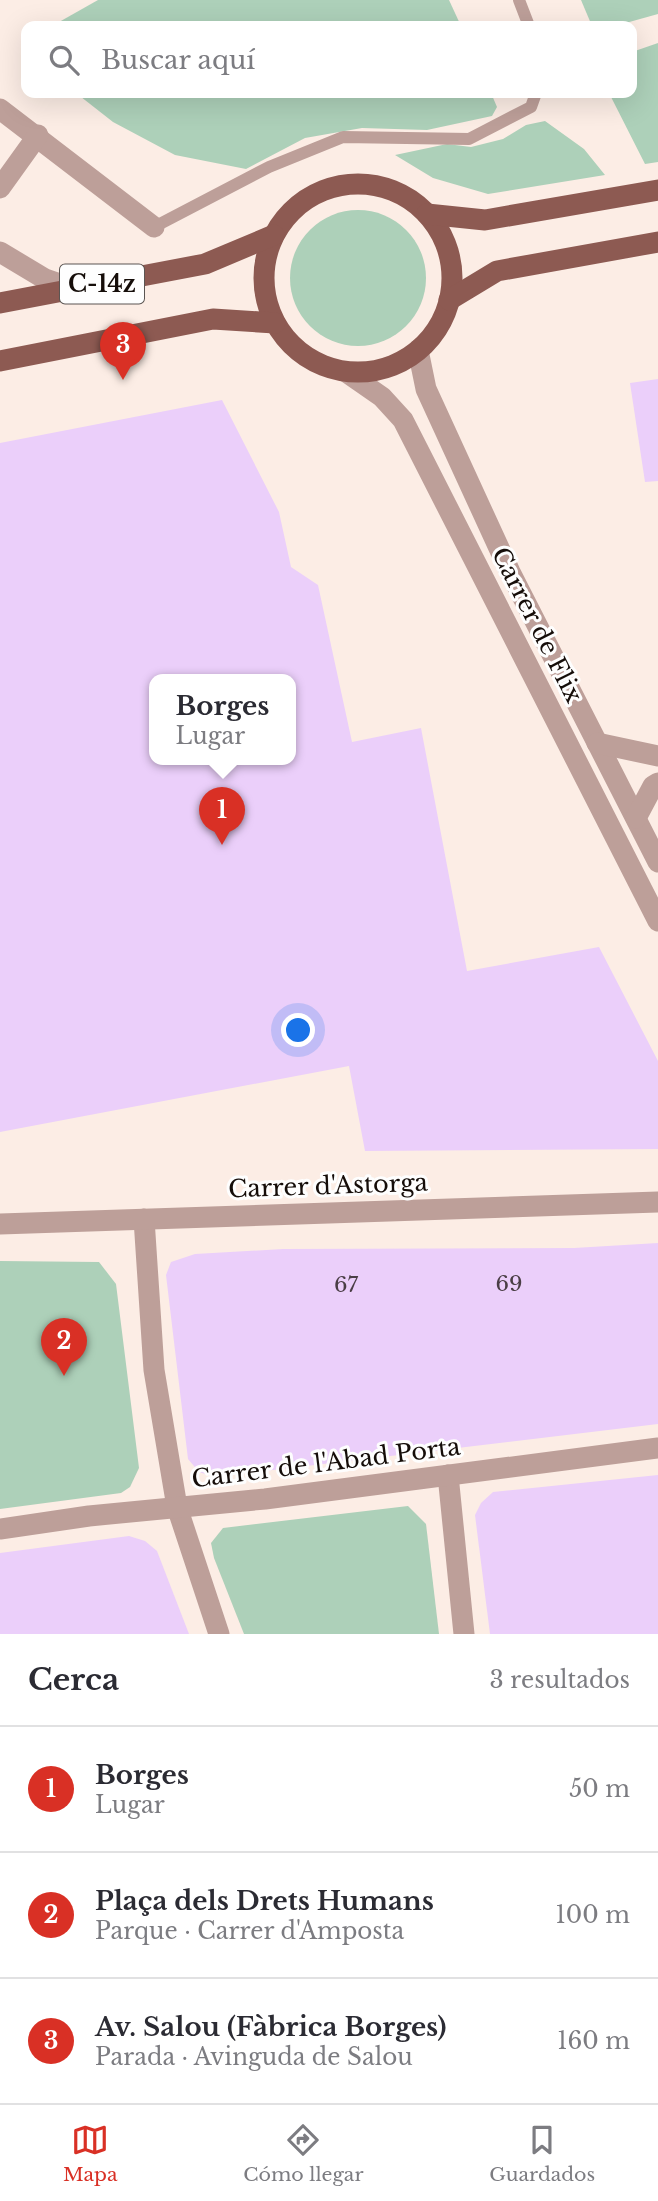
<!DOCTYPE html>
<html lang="es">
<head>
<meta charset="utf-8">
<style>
  body { margin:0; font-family:"Libre Baskerville",serif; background:#f7f7f7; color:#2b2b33 }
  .you { position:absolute; left:299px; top:1031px; width:24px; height:24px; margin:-18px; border:5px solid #fff; border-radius:50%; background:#1a73e8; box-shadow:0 0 0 10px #1a73e833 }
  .badge { display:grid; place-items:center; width:46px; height:46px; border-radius:50%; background:#d93025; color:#fff; font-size:23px; font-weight:700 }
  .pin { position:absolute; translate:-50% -58px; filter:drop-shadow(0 2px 4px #0008) }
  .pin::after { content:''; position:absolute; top:37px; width:24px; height:21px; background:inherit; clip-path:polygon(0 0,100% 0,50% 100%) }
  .popup { position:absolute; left:149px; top:674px; width:147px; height:91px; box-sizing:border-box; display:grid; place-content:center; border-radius:14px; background:#fff; filter:drop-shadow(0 2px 5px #0005); font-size:23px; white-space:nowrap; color:#7c7c81 }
  .popup b { font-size:26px; color:#2b2b33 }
  .popup::after { content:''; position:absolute; left:50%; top:100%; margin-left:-14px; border:14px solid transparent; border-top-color:#fff }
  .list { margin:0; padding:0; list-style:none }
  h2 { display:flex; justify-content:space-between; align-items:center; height:91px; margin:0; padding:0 28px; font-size:30px }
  h2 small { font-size:23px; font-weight:400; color:#7c7c81 }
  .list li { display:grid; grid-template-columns:46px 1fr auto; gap:21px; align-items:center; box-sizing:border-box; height:126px; padding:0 28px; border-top:2px solid #e1e1e2 }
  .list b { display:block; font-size:26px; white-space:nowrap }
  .list p { margin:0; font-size:23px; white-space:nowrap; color:#7c7c81 }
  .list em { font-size:23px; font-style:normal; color:#7c7c81 }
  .icon { flex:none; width:38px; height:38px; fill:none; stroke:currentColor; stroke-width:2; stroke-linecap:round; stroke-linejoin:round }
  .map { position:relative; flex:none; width:658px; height:1634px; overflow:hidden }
  .search { position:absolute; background:#fff; box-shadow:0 7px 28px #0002; left:21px; right:21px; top:21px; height:77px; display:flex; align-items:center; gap:18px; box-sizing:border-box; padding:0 24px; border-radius:14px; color:#7c7c81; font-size:26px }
  .sheet { height:469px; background:#fff }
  nav { display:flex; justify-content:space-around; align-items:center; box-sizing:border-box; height:98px; border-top:2px solid #e1e1e2; background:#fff; font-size:19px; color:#7c7c81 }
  nav a { display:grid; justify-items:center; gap:4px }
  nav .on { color:#d93025 }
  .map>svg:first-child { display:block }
  .green { fill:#add0b9 }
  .building { fill:#ebcffa; fill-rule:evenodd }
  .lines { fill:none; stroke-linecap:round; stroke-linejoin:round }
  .service { stroke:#bd9f99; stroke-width:12 }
  .minor { stroke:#bd9f99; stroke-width:21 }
  .primary { stroke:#8d5a52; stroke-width:21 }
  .labels { text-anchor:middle; stroke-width:6; stroke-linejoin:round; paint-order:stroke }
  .number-label { font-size:21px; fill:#4a3e45 }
  .shield { fill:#fefefe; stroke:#5b5552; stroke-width:2 }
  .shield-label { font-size:23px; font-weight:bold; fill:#150d09 }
  .street-label { font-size:24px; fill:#150d09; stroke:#fefefe }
</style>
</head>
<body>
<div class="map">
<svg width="658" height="1634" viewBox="0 0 658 1634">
  <rect width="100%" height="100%" fill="#fcede5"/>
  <g class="green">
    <path d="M98,0H449L461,26H52Z"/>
    <path d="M581,0H658V14L615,26H592Z"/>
    <path d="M658,43V162L645,164L609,93H632V52Z"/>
    <path d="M76,93H491L497,107L492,116L427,130L362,128L305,138L246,169L175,155L113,122Z"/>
    <path d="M545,121L584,149L605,175L488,194L433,178L395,155L447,144L471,147L503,139L526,125Z"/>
    <circle cx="358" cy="278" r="68"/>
    <path d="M0,1261L99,1262L116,1284L139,1468L130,1487L121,1493L0,1509Z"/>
    <path d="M408,1506L426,1524L439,1634H244L214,1558L211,1543L223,1528Z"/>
  </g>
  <g class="building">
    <path d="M658,379V481L645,482L630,383Z"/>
    <path d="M222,400L279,512L291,567L318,585L352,742L421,728L467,971L599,947L658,1061V1149L365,1151L349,1066L0,1132V443ZM154,679H290V759H154Z"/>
    <path d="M658,1243V1424L214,1477L199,1472L188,1459L166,1275L171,1262L195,1254L283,1249L574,1248Z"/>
    <path d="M658,1475V1634H490L475,1515L481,1503L493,1492Z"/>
    <path d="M129,1536L145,1541L157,1551L189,1634H0V1553Z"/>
  </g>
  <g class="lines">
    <g class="service">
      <path d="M519,0L529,26"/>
      <path d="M154,227L269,167L343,137L469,139L531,107L536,93"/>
    </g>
    <g class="minor">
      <path d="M0,109L154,227"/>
      <path d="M0,188L38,135"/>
      <path d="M0,252L45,279L74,289"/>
      <path d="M418,350L426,389L510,572L658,862"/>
      <path d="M346,372L382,397L403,420L658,921"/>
      <path d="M597,743L658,756"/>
      <path d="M636,818L653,786L658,783"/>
      <path d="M144,1219L154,1370L177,1507L219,1634"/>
      <path d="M0,1224L658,1202"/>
      <path d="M448,1475L464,1634"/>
      <path d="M0,1529L89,1516L265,1499L658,1448"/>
    </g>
    <g class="primary">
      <circle cx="358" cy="278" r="94"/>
      <path d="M427,214L485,220L658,190"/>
      <path d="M449,300L497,271L658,242"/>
      <path d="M0,303L205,264L274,235"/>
      <path d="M0,361L213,319L275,323"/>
    </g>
  </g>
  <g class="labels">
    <g class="number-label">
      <text x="509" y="1291">69</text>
      <text x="346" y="1292">67</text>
    </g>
    <rect class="shield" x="60" y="264.5" width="84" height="39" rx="5"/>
    <g class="shield-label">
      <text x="102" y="292">C-14z</text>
    </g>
    <g class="street-label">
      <text transform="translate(537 625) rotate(63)" y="8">Carrer de Flix</text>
      <text transform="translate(328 1186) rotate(-2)" y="8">Carrer d'Astorga</text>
      <text transform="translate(326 1463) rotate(-7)" y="8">Carrer de l'Abad Porta</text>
    </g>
  </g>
</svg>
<div class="you"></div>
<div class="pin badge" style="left:222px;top:845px">1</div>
<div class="popup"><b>Borges</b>Lugar</div>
<div class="pin badge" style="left:64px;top:1376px">2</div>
<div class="pin badge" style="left:123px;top:380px">3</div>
<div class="search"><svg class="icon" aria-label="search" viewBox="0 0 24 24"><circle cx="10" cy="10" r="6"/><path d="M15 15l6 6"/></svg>Buscar aquí</div>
</div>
<section class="sheet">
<h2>Cerca<small>3 resultados</small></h2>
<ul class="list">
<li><span class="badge">1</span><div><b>Borges</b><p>Lugar</p></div><em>50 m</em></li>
<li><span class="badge">2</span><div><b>Plaça dels Drets Humans</b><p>Parque · Carrer d'Amposta</p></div><em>100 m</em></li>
<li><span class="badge">3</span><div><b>Av. Salou (Fàbrica Borges)</b><p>Parada · Avinguda de Salou</p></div><em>160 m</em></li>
</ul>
</section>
<nav>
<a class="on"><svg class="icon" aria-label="map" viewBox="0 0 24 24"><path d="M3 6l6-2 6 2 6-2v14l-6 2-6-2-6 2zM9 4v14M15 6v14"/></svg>Mapa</a>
<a><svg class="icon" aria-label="directions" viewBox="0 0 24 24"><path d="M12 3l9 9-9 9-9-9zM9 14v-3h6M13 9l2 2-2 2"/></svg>Cómo llegar</a>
<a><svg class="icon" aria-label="saved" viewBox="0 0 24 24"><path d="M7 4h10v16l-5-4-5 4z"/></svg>Guardados</a>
</nav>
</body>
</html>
